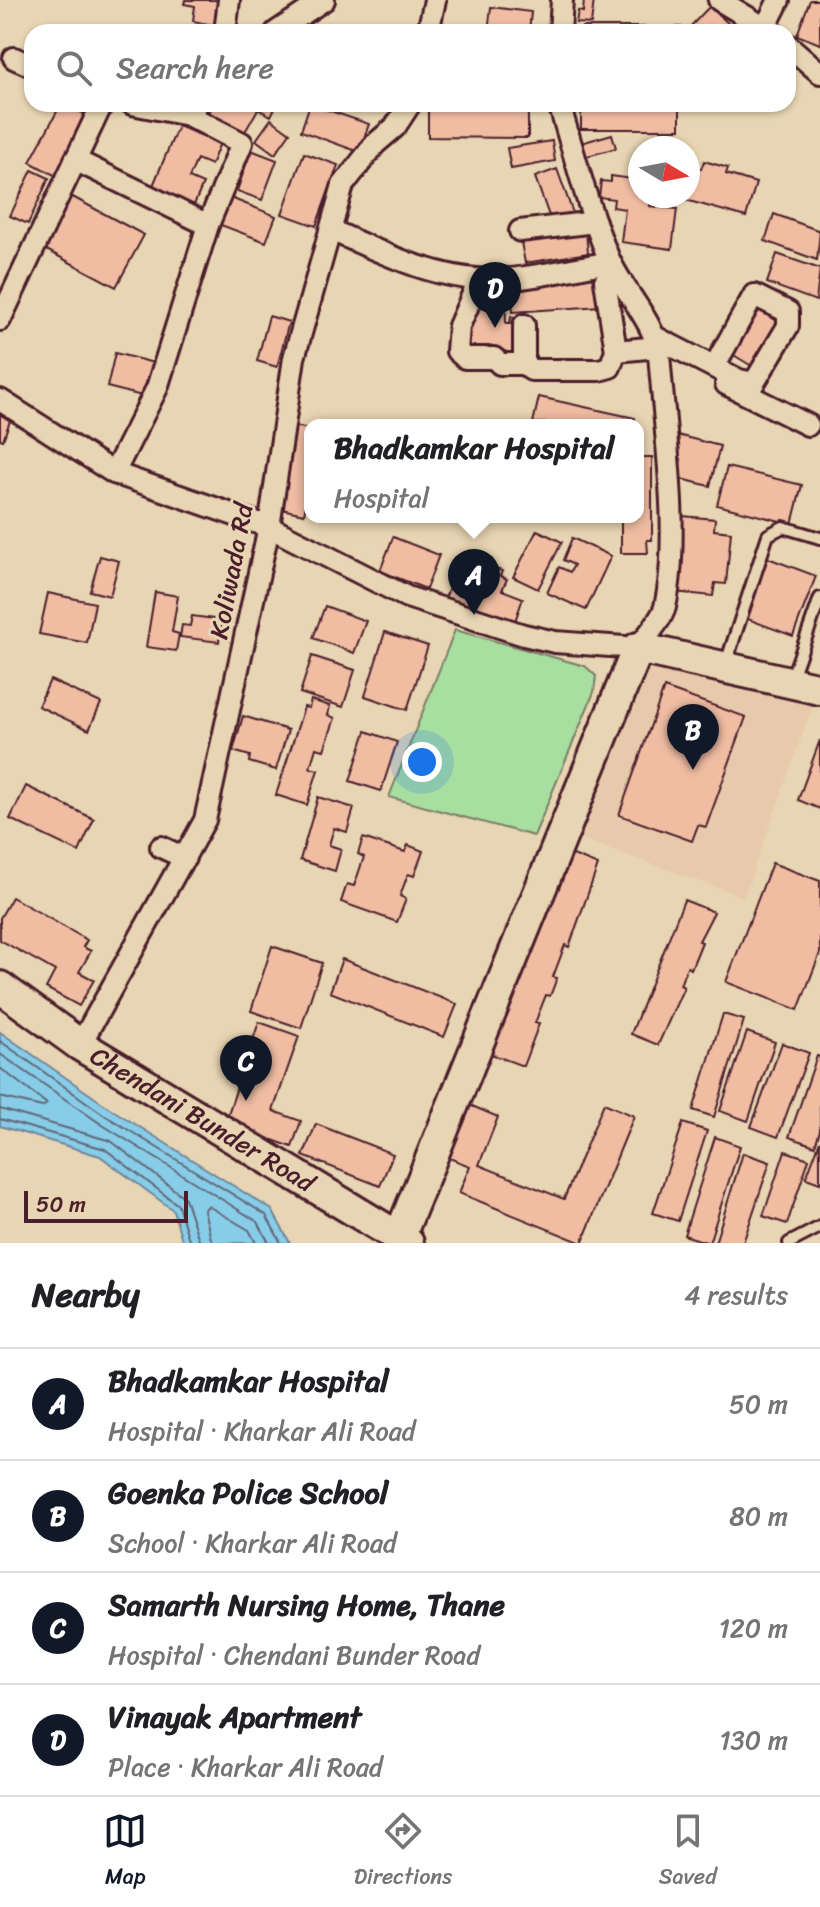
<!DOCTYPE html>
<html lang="en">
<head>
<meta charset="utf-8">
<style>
  body { margin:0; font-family:Sriracha,sans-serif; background:#f6f6f6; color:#202124 }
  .compass { position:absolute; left:628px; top:136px; width:72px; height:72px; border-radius:50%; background:#fff; box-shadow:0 2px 6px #0004; rotate:100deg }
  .scale { position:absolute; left:24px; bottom:20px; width:164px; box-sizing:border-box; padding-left:8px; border:4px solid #4a1f2b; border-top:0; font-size:22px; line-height:28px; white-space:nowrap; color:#4a1f2b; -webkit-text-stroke:6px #e8d5b3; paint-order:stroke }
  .you { position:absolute; left:422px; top:762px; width:28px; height:28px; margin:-20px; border:6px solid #fff; border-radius:50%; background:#1a73e8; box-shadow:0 0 0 12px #1a73e833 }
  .badge { display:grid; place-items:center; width:52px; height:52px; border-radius:50%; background:#111827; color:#fff; font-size:26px; font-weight:700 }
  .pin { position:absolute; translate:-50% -66px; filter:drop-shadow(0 2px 4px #0008) }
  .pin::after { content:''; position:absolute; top:42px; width:28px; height:24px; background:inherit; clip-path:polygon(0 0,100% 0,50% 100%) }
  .popup { position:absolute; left:304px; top:419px; width:340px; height:104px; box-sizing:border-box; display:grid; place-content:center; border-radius:16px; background:#fff; filter:drop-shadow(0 2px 6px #0005); font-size:26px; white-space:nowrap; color:#757577 }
  .popup b { font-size:30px; color:#202124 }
  .popup::after { content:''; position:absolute; left:50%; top:100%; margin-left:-16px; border:16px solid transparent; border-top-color:#fff }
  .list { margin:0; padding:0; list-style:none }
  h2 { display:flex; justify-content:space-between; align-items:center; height:104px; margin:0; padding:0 32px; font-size:34px }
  h2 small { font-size:26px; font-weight:400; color:#757577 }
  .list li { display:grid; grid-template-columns:52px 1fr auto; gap:24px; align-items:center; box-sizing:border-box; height:112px; padding:0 32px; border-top:2px solid #e0e0e0 }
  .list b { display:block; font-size:30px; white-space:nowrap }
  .list p { margin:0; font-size:26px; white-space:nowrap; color:#757577 }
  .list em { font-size:26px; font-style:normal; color:#757577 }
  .icon { flex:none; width:44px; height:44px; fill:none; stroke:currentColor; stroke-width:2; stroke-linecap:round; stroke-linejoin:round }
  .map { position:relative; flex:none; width:820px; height:1243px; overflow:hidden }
  .search { position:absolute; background:#fff; box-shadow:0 2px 6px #0004; left:24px; right:24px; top:24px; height:88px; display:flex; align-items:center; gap:20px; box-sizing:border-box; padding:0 28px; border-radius:24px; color:#757577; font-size:30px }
  .sheet { height:552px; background:#fff }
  nav { display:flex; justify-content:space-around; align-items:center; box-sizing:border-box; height:112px; border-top:2px solid #e0e0e0; background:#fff; font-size:22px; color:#757577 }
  nav a { display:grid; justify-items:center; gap:4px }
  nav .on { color:#111827 }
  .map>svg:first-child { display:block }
  .built { fill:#e7caab }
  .green { fill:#a8dea0; stroke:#797e66; stroke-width:2 }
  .water { fill:#87cde8; stroke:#6f879c; stroke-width:2 }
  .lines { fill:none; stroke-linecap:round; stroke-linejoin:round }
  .shore { stroke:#626577; stroke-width:2 }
  .building { fill:#f0bda3; stroke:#4a1f2b; stroke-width:2 }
  .lane-casing { stroke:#4a1f2b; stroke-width:16 }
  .street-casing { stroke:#4a1f2b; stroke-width:26 }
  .secondary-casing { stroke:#4a1f2b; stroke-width:36 }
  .lane { stroke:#e8d5b3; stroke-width:10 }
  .street { stroke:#e8d5b3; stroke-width:20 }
  .secondary { stroke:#e8d5b3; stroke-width:30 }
  .labels { text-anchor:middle; stroke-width:6; stroke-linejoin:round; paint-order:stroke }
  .street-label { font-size:26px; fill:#4a1f2b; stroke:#e8d5b3 }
</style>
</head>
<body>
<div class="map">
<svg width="820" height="1243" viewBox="0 0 820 1243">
  <rect width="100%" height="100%" fill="#e8d5b3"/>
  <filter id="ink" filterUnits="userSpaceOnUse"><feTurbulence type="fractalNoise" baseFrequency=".0125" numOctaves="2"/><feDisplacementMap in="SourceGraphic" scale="16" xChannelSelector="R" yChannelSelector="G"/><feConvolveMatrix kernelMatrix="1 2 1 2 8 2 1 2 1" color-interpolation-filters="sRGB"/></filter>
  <g filter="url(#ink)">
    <path class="built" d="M659,666L813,705L744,897L570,835L642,668Z"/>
    <path class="green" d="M455,630L585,666L596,676L594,692L534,836L389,797Z"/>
    <path class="water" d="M0,1032L111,1109L272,1210L290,1243H183L173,1210L100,1156L0,1126Z"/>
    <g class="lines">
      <g class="shore">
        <path d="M0,1041L106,1116L266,1215L281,1243"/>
        <path d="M0,1054L101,1124L258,1222L269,1243"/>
        <path d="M0,1068L47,1104L42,1107L0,1097"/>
        <path d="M0,1109L111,1141L185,1198L200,1243"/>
        <path d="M0,1119L105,1149L178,1205L190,1243"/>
        <path d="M212,1243L204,1210L208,1206L249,1230L256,1243"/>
      </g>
    </g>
    <g class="building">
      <path d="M185,0H222L217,26L193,21L195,6L184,4Z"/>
      <path d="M584,0H594L591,24L576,23L578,11L583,12Z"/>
      <path d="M810,0H820V44L797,35Z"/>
      <path d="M710,6L737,32L686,31Z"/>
      <path d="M491,7L531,12L529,32H488Z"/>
      <rect x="582" y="27" width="99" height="5"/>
      <path d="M61,104L88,115L56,176L30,162Z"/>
      <path d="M214,104H277L271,116L258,109L242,137L206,117Z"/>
      <path d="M310,104L369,124L359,152L301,131Z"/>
      <path d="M428,104L528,105V138L428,137Z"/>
      <rect x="581" y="104" width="99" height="25"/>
      <path d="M271,119L290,133L275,154L256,140Z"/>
      <path d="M178,126L220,143L211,165L197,159L189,178L203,184L194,205L152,188Z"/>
      <path d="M612,134L616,148L584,157L581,143Z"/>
      <path d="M552,141L555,161L511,169L507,148Z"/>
      <path d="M251,150L277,160L262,200L237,191Z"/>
      <path d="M304,153L338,165L316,226L282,214Z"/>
      <path d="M704,161L728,168L726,174L756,183L746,217L675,197L688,196L689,166L701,169Z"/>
      <path d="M557,169L574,216L552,224L535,177Z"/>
      <path d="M32,170L49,178L28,224L10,216Z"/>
      <path d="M611,176L640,180V196H651L650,206L677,209L672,249L621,242L625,209L613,207L614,199L599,197L601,181L611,182Z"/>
      <path d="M67,194L144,235L116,287L39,246Z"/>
      <path d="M228,197L276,216L266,242L218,224Z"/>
      <path d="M774,214L820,231L817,260L765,241Z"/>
      <path d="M586,232L588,253L525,263L520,237Z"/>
      <path d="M777,254L820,269L816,301L767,283Z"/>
      <path d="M599,276L601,306L513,312L512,296L507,297L506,282Z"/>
      <path d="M479,290H500L505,293L506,323H510L511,316L522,320L521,360H505V351L469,353L468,344L464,345L468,324L473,323V304Z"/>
      <path d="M759,310L782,324L755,368L732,354Z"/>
      <path d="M269,316L289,322L277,367L257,361Z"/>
      <path d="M115,353L154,363L146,397L107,387Z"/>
      <path d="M539,397L635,418L634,425L533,423Z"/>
      <path d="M0,411L12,415L3,440L0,439Z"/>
      <path d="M293,426L310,429V484L304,514L277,508Z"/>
      <path d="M677,435L720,446L710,486L677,478L681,459L672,456Z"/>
      <path d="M638,457H652V540H647L648,553H621V517H638Z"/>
      <path d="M727,467L802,485L792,524L717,505Z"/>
      <path d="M682,516L715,519L714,530L731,532L726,584L715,583L713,596L674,592Z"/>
      <path d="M537,530L562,542L538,589L513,577Z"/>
      <path d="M393,537L439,555L426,589L380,571Z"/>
      <path d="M572,538L611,556L586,610L547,593L559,567L570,572L574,565L563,560Z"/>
      <path d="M100,556L119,561L110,596L90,591Z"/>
      <path d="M460,556L502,571L500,576L507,579L502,590L523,598L514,624L445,599Z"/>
      <path d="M768,558L816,576L793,636L745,618Z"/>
      <path d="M155,592L178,596L172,632L179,634L176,651L146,647Z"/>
      <path d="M48,593L95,603L87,643L39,634Z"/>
      <path d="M325,606L366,621L354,653L313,638Z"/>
      <path d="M192,616L222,620L219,642L180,637L182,625L190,626Z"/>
      <path d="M385,632L428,646L407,710L365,696Z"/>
      <path d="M312,656L355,670L343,707L300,693Z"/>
      <path d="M50,680L101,703L89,730L38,706Z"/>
      <path d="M664,688L746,717L706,827L698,825L692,841L619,815Z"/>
      <path d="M311,700L330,706L328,715L335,718L324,750L316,748L310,768L318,770L307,805L276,795L304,707L309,708Z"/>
      <path d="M243,716L288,730L276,770L249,762L250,756L233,751Z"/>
      <path d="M366,731L397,742L381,791L350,781Z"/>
      <path d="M820,740V809L798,800Z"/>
      <path d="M26,786L94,819L79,852L10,819Z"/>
      <path d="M318,797L354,808L347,832L334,828L329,845L341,849L335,871L300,860Z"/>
      <path d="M363,838L405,852L408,845L423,851L414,876L408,874L400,896L406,899L397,922L341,902L347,884L354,886L364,857L358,854Z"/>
      <path d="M568,853L598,865L569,947L565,945L553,977L557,978L550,996L546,995L535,1023L539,1024L523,1066L491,1054Z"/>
      <path d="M772,863L820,881V953L798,1010L726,982Z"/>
      <path d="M12,897L87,940L83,947L91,951L79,972L94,980L79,1006L46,988L55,971L0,940V918Z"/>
      <path d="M684,900L714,912L699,941L702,942L691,969L687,967L680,985L684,987L658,1045L631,1034Z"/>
      <path d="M272,946L322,963L301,1028L251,1011Z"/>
      <path d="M342,959L457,1004L444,1037L330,992Z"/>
      <path d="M723,1014L744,1020L714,1117L693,1110Z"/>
      <path d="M259,1022L299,1036L273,1111L301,1121L292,1147L225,1123Z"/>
      <path d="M747,1032L775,1042L748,1121L720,1111Z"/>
      <path d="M782,1043L809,1053L778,1137L751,1127Z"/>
      <path d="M817,1056L820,1057V1130L815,1146L789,1137Z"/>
      <path d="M465,1103L498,1117L479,1165L564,1199L604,1103L634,1116L582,1243L459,1193L470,1166L444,1156Z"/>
      <path d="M683,1123L707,1131L678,1221L653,1213Z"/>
      <path d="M316,1124L393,1154L380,1186L303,1156Z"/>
      <path d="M715,1137L740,1146L709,1243L684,1235Z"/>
      <path d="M820,1141V1183L806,1178Z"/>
      <path d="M785,1151L809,1159L787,1224L763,1216Z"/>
      <path d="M743,1153L770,1162L743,1243H715Z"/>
    </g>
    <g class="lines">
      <defs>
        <g id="lane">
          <path d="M725,666L768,535L783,527L820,538"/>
          <path d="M791,680L820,598"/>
          <path d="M789,1243L820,1227"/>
        </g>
        <g id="street">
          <path d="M719,0L772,32"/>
          <path d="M766,26L779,0"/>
          <path d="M225,32L229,0"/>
          <path d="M276,32L324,0"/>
          <path d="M428,32L435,0"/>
          <path d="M560,32L562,0"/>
          <path d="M788,45L820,73"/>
          <path d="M14,58L32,66"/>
          <path d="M132,104L188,115L197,104"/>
          <path d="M75,160L208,225"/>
          <path d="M331,230C382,253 437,280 495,280C532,279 573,268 610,262"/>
          <path d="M520,231L595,222"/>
          <path d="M605,281L616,351"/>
          <path d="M476,287L459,326L457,351L465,358H494L500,364H524L531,370H599L610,367L616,351L658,347"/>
          <path d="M0,320L102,104"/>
          <path d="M655,337L739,380L754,383L788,326V312L754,295L714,367"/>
          <path d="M524,364V325"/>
          <path d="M726,384L808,425"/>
          <path d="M0,400L114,473L269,527L407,597L524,635L555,642L638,648C646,636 661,621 665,607C681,536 664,426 659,353C652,318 623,291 609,259C588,209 575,156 559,104"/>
          <path d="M114,473L157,388L208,225L242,143L188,115"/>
          <path d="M161,847L185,858"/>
          <path d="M80,1045L205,820L269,527L294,358L343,185L375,144L395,127L410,104"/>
        </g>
        <g id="secondary">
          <path id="s1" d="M0,987L80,1045L408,1243"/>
          <path d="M399,1238L638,648L820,689"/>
        </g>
      </defs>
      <use href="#lane" class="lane-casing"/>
      <use href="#street" class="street-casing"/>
      <use href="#secondary" class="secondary-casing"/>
      <use href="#lane" class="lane"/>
      <use href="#street" class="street"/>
      <use href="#secondary" class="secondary"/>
    </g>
  </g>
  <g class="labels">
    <g class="street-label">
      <text transform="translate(231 571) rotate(-79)" y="9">Koliwada Rd</text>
      <text dy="9" stroke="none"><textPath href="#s1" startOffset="242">Chendani Bunder Road</textPath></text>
    </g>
  </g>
</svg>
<svg class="compass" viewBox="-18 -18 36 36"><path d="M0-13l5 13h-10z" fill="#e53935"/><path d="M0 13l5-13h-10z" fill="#757577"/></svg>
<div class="scale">50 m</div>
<div class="you"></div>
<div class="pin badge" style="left:474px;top:615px">A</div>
<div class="popup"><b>Bhadkamkar Hospital</b>Hospital</div>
<div class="pin badge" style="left:693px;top:770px">B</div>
<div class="pin badge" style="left:246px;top:1101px">C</div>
<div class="pin badge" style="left:495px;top:328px">D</div>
<div class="search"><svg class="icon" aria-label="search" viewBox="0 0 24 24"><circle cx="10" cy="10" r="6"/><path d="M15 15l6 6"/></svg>Search here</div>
</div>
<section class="sheet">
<h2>Nearby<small>4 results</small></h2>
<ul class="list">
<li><span class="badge">A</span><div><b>Bhadkamkar Hospital</b><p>Hospital · Kharkar Ali Road</p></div><em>50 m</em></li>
<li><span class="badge">B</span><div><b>Goenka Police School</b><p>School · Kharkar Ali Road</p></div><em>80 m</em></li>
<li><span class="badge">C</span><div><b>Samarth Nursing Home, Thane</b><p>Hospital · Chendani Bunder Road</p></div><em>120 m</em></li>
<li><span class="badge">D</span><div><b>Vinayak Apartment</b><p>Place · Kharkar Ali Road</p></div><em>130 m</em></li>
</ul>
</section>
<nav>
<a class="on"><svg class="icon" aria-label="map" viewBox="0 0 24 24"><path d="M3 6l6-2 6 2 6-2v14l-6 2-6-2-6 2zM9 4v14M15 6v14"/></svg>Map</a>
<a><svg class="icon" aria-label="directions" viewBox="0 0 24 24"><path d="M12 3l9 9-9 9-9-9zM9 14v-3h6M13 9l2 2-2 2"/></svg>Directions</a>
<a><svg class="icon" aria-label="saved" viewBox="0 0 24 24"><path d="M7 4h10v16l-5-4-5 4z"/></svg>Saved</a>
</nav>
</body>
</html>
